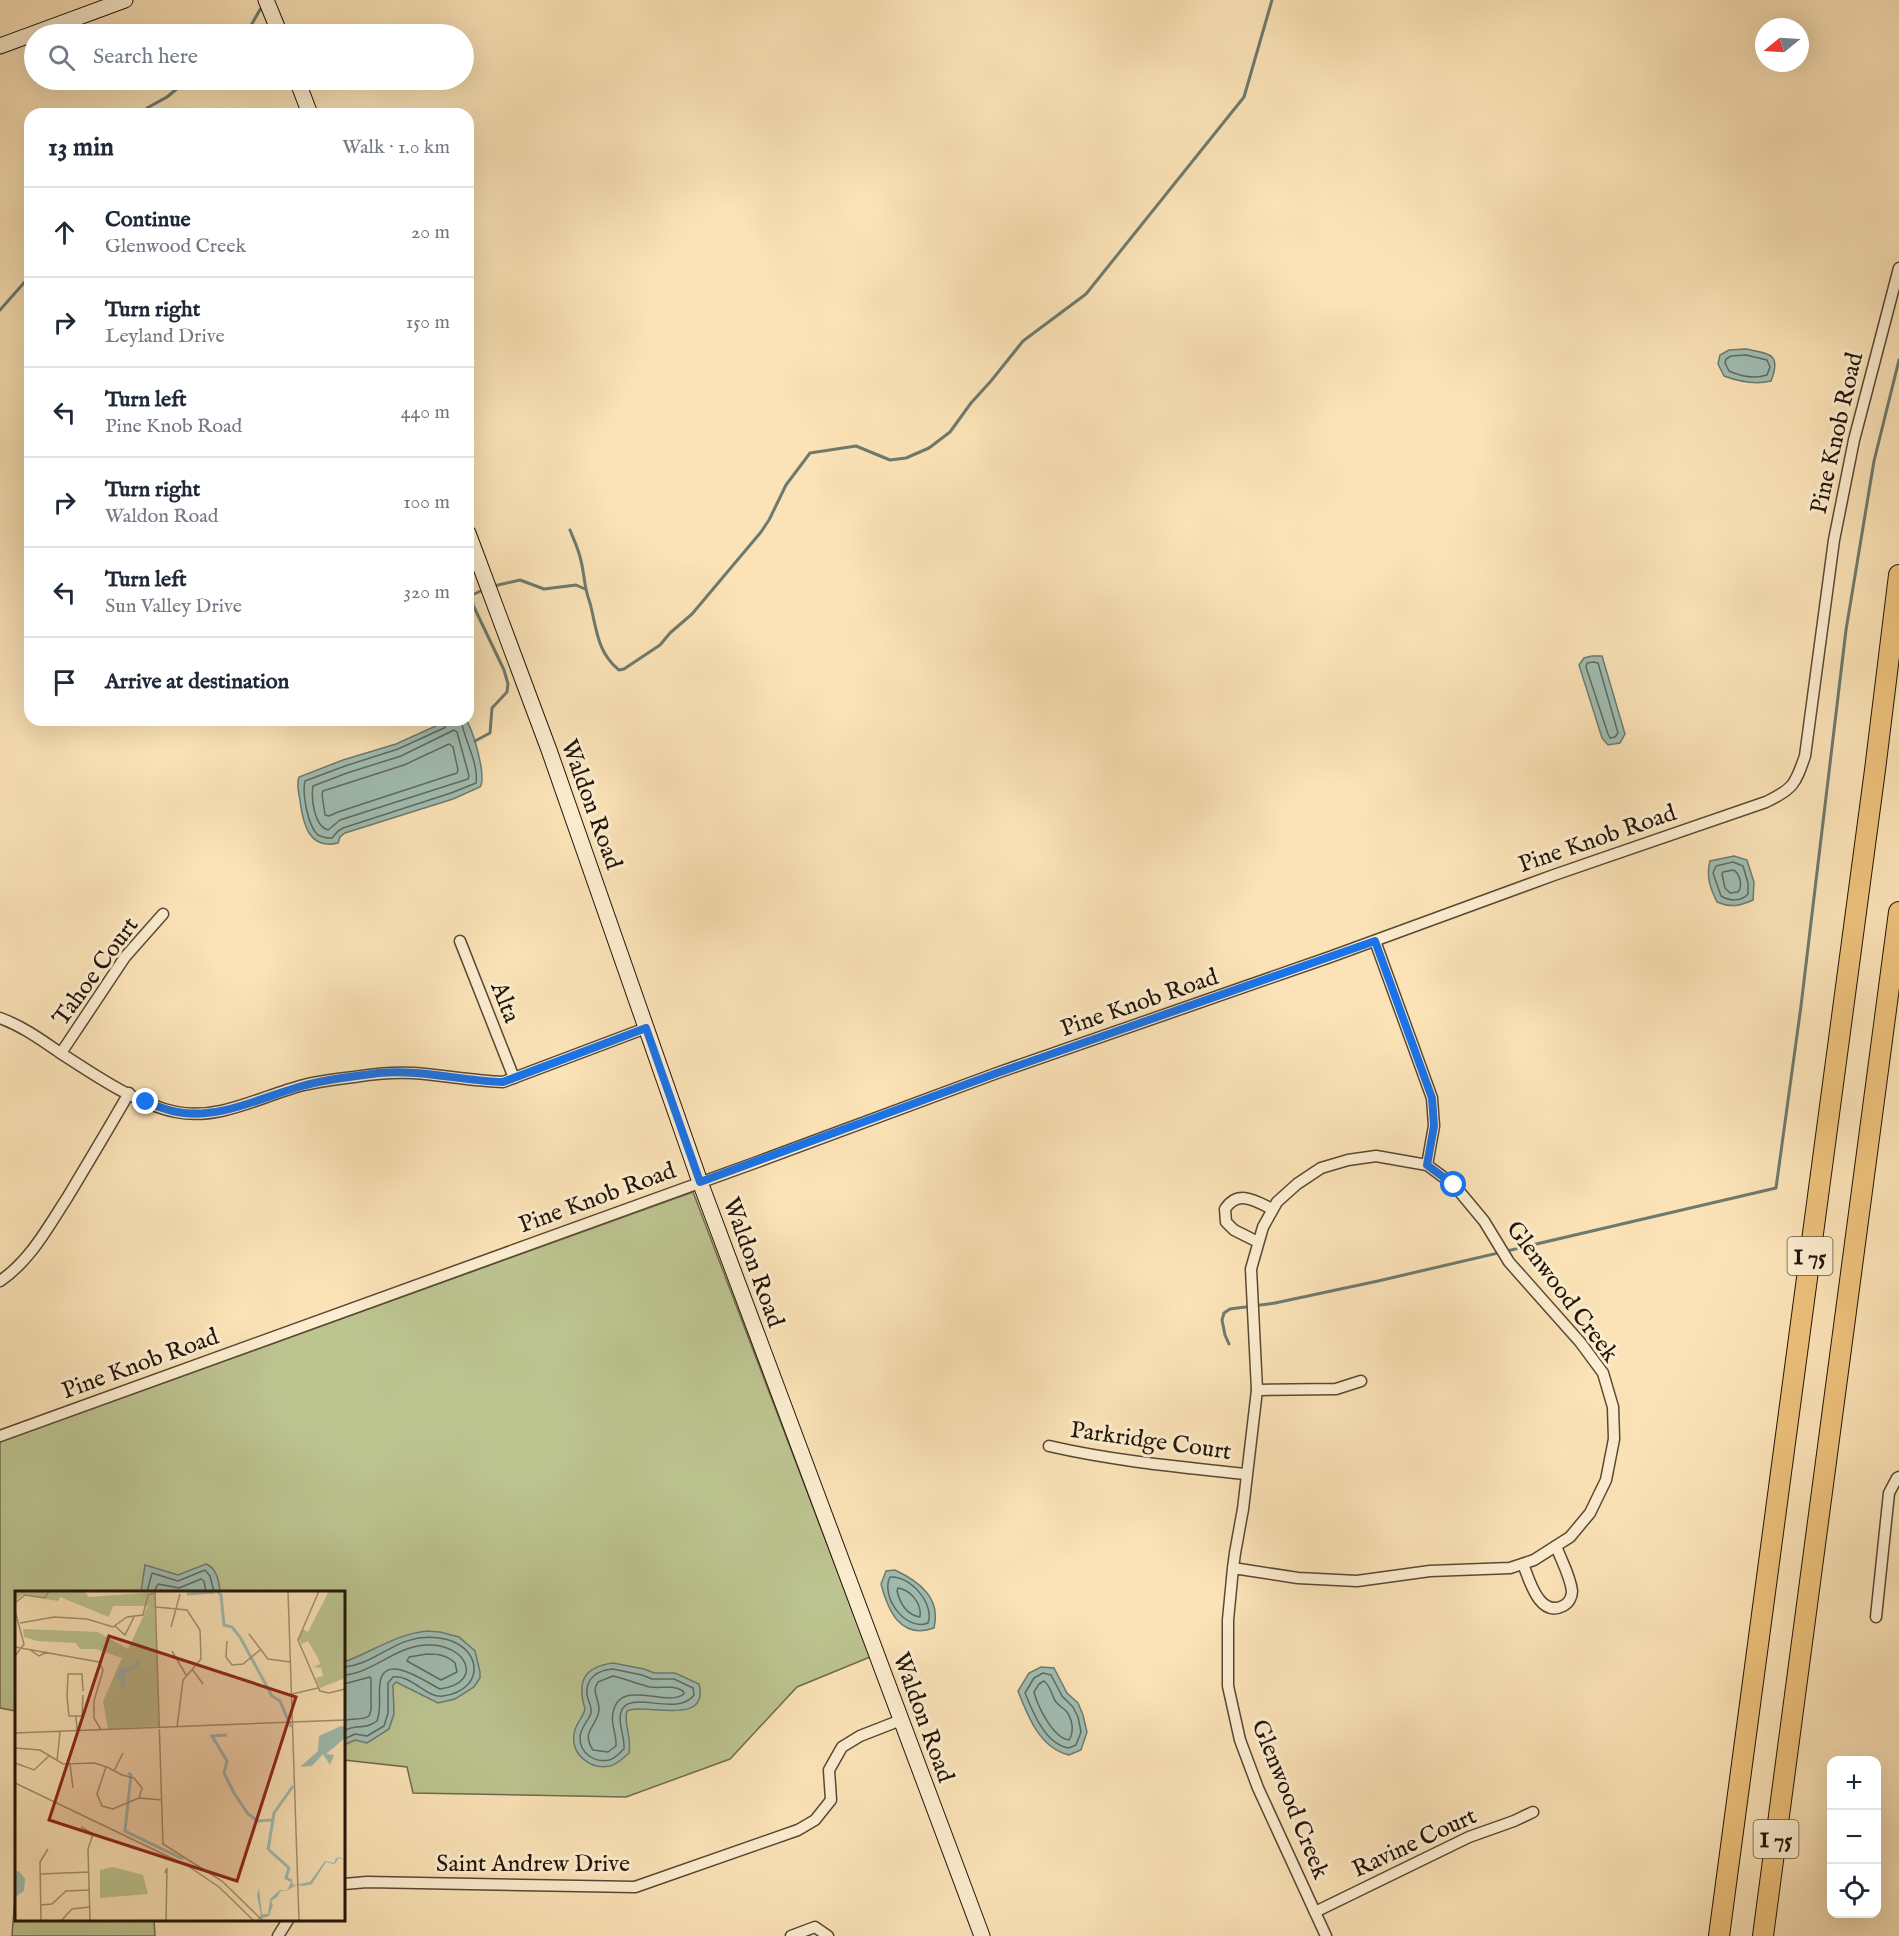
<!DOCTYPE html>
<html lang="en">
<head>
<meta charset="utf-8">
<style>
  body { margin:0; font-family:"IM FELL English",serif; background:#f6f6f7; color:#1f2937 }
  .controls { position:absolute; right:18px; bottom:18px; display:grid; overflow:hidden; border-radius:12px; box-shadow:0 6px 24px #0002 }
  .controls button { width:54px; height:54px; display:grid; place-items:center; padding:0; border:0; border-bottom:2px solid #e0e1e3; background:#fff; color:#1f2937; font:30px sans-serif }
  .compass { position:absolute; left:1755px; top:18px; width:54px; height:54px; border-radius:50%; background:#fff; box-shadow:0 6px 24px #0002; rotate:252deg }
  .stop { position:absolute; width:18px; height:18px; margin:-14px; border:4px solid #1a73e8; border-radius:50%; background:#fff }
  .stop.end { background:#1a73e8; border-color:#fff; box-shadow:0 2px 6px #0008 }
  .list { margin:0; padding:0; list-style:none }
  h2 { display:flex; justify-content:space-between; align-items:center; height:78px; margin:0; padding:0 24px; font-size:26px }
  h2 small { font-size:20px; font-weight:400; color:#747a83 }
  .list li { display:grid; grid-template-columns:39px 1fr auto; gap:18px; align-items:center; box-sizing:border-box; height:90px; padding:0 24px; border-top:2px solid #e0e1e3 }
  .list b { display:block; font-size:22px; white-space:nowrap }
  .list p { margin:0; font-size:20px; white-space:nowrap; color:#747a83 }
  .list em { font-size:20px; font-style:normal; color:#747a83 }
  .icon { flex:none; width:33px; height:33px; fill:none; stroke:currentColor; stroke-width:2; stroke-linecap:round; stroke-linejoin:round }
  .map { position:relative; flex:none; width:1899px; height:1936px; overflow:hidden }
  .search { position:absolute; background:#fff; box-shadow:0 6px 24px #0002; left:24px; top:24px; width:450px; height:66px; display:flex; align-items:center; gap:15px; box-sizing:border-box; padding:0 21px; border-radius:33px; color:#747a83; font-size:22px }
  .panel { position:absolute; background:#fff; box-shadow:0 6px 24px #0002; left:24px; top:108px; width:450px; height:618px; border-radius:18px }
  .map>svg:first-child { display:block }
  .green { fill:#bcc490; stroke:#706c4c; stroke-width:1.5 }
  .water { fill:#9fbdb3; stroke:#6d7a6e; stroke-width:1.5 }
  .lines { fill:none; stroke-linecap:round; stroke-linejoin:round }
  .shore { stroke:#61695d; stroke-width:1.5 }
  .stream { stroke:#6d7a6e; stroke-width:3 }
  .street-casing { stroke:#594833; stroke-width:13 }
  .secondary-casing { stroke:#231507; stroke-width:17 }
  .highway-casing { stroke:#231507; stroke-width:22 }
  .street { stroke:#fcedd0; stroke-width:10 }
  .secondary { stroke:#fcedd0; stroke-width:15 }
  .highway { stroke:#eec27c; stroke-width:20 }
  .route { stroke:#1a73e8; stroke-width:8 }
  .labels { text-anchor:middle; stroke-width:6; stroke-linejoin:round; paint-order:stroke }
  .shield { fill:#fcedd0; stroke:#645643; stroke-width:1.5 }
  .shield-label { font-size:22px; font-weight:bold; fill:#231507 }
  .street-label { font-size:24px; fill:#231507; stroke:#fcedd0 }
  .inset-river { fill:none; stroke:#9fbdb3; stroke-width:3 }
  .inset-road { fill:none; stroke:#a59171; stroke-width:1.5 }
  .view { fill:#8f2418; fill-opacity:0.15; stroke:#8f2418; stroke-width:3 }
  .inset-edge { fill:none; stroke:#231507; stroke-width:3 }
</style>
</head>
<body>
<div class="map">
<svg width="1899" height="1936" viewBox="0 0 1899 1936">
  <rect width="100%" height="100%" fill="#fbe3b7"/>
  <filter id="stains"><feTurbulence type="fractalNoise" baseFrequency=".00333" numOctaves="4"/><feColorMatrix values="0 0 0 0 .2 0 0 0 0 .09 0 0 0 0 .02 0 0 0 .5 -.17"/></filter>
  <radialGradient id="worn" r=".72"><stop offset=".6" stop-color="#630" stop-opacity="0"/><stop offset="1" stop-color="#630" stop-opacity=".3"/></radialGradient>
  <g class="green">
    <path d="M693,1192L870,1657L797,1687L730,1759L626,1797L413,1793L407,1767L344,1760V1592H16V1711L0,1708V1442Z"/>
    <path d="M16,1882V1920H154L155,1936H12Z"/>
  </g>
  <g class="water">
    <path d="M1746,349C1769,354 1782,353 1771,381C1755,385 1740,382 1724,376L1718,364L1720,355L1729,350Z"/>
    <path d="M1592,656H1602L1625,734L1620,743L1608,745L1602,738L1579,665L1584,658Z"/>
    <path d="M449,720H466C473,730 487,777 480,787L453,799L345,833L340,837L338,843C309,850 303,824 300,801C299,793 296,785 299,777L343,760L396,744Z"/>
    <path d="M1734,856L1747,860L1754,882L1753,900C1740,906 1731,908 1717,902C1710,888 1706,876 1710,861Z"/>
    <path d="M206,1564C217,1568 219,1582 220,1592H141L145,1565L178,1575Z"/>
    <path d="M895,1570C920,1582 941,1598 934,1628C900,1640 888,1610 881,1584L886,1571Z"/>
    <path d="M427,1631L440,1632L459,1637L475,1651L480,1672V1678L474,1687L455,1699L438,1703L396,1682L393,1685L394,1714L389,1729L367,1743L355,1740L344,1745V1662C372,1652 396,1634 427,1631Z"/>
    <path d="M613,1663L644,1669L654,1673H675L699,1684C710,1728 644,1702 627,1711C623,1724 632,1736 629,1753C624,1757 618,1764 610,1766C591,1770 571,1755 574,1734C575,1724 583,1718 585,1709C577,1682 583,1667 613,1663Z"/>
    <path d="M1041,1667L1054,1668L1067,1693L1078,1703L1083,1715L1087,1732L1081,1750L1069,1755C1040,1748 1028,1717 1018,1691L1029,1673Z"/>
  </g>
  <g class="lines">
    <g class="shore">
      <path d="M1746,355L1767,360L1770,367L1767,375C1754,379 1740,376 1729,371L1725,363L1726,359L1731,356Z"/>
      <path d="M1593,662L1598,663L1618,733L1615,737L1610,738L1608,734L1586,667L1587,663Z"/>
      <path d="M448,720V724L444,728L398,749L345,766L305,781C302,793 308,827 318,835C323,838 327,838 332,838L338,831L343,828L451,793L476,783C479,764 464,739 461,720"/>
      <path d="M454,730L457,732L469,776L468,779L340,820L328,830C314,826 311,798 313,786L347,773L401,756Z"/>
      <path d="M449,744L453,747L458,770L457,773L338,812L329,816L325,815L322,794L323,791L404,765Z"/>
      <path d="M1733,862L1743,866L1748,883V894C1741,902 1729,901 1721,896L1713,873L1716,866Z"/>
      <path d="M1733,870C1740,873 1743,886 1738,892L1730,893L1725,888L1722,874L1723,872Z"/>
      <path d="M890,1577C910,1575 935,1604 928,1623C906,1632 880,1597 890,1577Z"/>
      <path d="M898,1588C911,1590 922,1604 920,1617C907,1615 900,1603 897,1591Z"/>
      <path d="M147,1592L152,1573L178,1581L205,1570L210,1576L214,1592"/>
      <path d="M154,1592L158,1584L179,1588L201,1579L204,1581L206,1592"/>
      <path d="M427,1654C438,1654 447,1655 455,1663L457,1672L441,1680L407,1661L409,1657Z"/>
      <path d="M344,1667C378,1664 398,1632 439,1638C481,1643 489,1689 443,1696C427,1699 411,1674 393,1677L388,1683V1713L384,1726L367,1736L355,1734L344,1739"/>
      <path d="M613,1669L642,1675L652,1679H674L693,1688L694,1695C677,1718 628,1688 621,1712C617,1722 625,1736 624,1749C619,1753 615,1759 609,1760C594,1763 580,1753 580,1738C580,1727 588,1722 591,1713C592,1706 588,1701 587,1695C585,1678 598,1670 613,1669Z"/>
      <path d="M1043,1673L1051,1675L1062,1696L1073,1707L1078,1717L1081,1732L1076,1745L1069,1748C1046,1745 1033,1713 1025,1693L1034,1678Z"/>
      <path d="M344,1675C373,1673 396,1646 426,1645C467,1643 485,1683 440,1689C427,1683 384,1651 380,1683C378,1696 382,1708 377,1721C363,1731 357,1723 344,1731"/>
      <path d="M613,1676C626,1679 638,1684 650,1687C662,1689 671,1684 683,1691L684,1694C666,1708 619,1677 613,1713C610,1724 617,1734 616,1746L608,1752L593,1750C580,1730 598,1727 599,1709C599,1698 591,1692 598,1682Z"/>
      <path d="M1044,1681C1051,1686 1051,1695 1056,1702C1059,1706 1064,1708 1067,1712C1073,1721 1074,1732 1069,1740C1053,1738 1038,1707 1034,1692L1039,1684Z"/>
      <path d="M344,1684L370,1677L371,1679V1710L369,1716C362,1721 352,1717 344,1721"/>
    </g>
    <g class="stream">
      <path d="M244,34C253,26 255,16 262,7"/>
      <path d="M143,114L147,108L167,97L179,87L192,82L193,80"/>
      <path d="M0,310L30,276"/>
      <path d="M570,530C574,540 579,550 581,561C584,572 584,583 587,593C588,598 590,602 591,607C597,632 598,653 619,670L624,669L660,645L670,633L692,614L761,532L769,520L786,485L810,453L856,446L890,460L906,458L929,448L950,432L971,403L991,381L1023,341L1086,294L1244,97L1272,0"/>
      <path d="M494,586L520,580L544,589L576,585L585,589"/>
      <path d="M475,741L490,733L492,708L507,692L508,684L504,670L473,605L472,595L485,589"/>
      <path d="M1229,1344L1225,1335L1222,1320L1224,1313L1230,1309L1275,1303L1378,1281L1776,1188L1801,1006L1846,630L1874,461L1899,360"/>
    </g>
    <defs>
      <g id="street">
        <path d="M460,941L514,1078"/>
        <path d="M1375,941L1432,1098L1434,1126L1427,1165"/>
        <path d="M0,1018C22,1026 40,1039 59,1052C93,1074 136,1104 176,1112C220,1121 263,1095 304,1085C320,1081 337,1079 354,1077C373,1074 393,1072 413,1073C443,1075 473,1081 503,1082L646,1028"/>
        <path d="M61,1053L125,957L163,914"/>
        <path d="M1258,1242L1234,1230L1226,1222L1225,1209C1238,1189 1256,1201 1272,1209"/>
        <path d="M0,1281C30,1261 48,1227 67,1198C88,1163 109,1128 129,1093"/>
        <path d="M1257,1390L1336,1389L1361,1381"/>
        <path d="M0,1436L760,1161L997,1073L1330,957L1554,875L1766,802C1793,789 1795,785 1805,756L1834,540L1854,440L1899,268"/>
        <path d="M1049,1446C1114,1461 1180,1467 1246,1474"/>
        <path d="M1523,1564C1529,1579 1539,1618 1563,1606C1569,1603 1572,1597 1572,1591C1570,1575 1561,1560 1556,1546"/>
        <path d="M1233,1568L1298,1578L1357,1581L1430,1571L1510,1568L1534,1560L1570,1537L1590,1513L1606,1480L1614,1439L1613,1407L1603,1373L1580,1342L1509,1262L1484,1221L1454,1185L1427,1165L1376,1156L1348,1160L1321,1168L1297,1184L1277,1202L1263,1227L1251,1269L1257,1390L1243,1509L1235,1553L1233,1568L1228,1620V1686L1240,1740L1258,1788L1326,1936"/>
        <path d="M1876,1617L1889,1493L1897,1478L1899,1477"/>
        <path d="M344,1884L367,1882L635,1887L798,1830L815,1820L831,1800L829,1770L842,1747L860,1736L901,1720"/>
        <path d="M1315,1912L1469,1837L1514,1821L1533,1812"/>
        <path d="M278,1936L288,1920"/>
        <path d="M791,1936L815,1927L828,1936"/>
      </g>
      <g id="secondary">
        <path d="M266,0L280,34"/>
        <path d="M0,46L125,0"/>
        <path d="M297,80L310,114"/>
        <path d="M468,533L549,750L700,1182L982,1936"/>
      </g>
      <g id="highway">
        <path d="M1719,1936L1875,770L1899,575"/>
        <path d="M1763,1936L1899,912"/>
      </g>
    </defs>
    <use href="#street" class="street-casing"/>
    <use href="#secondary" class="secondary-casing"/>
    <use href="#highway" class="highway-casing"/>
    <use href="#street" class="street"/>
    <use href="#secondary" class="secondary"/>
    <use href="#highway" class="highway"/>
  </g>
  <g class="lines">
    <path class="route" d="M146,1102C156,1106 166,1110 177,1112C219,1120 262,1097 302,1086C326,1079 354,1076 379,1073C420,1069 462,1081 503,1082L646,1028L700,1182L997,1073L1375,941L1432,1098L1434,1126L1427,1165L1454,1185"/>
  </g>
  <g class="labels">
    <g class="shield">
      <rect x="1787.5" y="1237" width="45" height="38" rx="4.5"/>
      <rect x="1753.5" y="1820" width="45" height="38" rx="4.5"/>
    </g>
    <g class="shield-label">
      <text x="1810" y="1264">I 75</text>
      <text x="1776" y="1847">I 75</text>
    </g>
    <g class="street-label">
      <text transform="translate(1836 433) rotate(-77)" y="8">Pine Knob Road</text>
      <text transform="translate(592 804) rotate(70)" y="8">Waldon Road</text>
      <text transform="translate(1597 838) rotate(-19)" y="8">Pine Knob Road</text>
      <text transform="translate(95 971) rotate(-54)" y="8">Tahoe Court</text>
      <text transform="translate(506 1002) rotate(69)" y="8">Alta</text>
      <text transform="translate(1139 1002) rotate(-19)" y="8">Pine Knob Road</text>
      <text transform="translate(597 1197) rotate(-20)" y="8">Pine Knob Road</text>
      <text transform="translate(754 1262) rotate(70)" y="8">Waldon Road</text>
      <text transform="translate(1563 1291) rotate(53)" y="8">Glenwood Creek</text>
      <text transform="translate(140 1363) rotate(-20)" y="8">Pine Knob Road</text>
      <text transform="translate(1151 1440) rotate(8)" y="8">Parkridge Court</text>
      <text transform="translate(924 1717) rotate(70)" y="8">Waldon Road</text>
      <text transform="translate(1291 1799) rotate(68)" y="8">Glenwood Creek</text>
      <text transform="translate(1414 1842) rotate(-25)" y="8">Ravine Court</text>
      <text x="533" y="1871">Saint Andrew Drive</text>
    </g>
  </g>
  <g transform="translate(15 1591)">
    <rect width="330" height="330" fill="#fbe3b7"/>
    <path d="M0,0H69L74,6L140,1L144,135L93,138L88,110L107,67L81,58H65L61,52L22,50L9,46L8,38L83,41L113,58L133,15H98L94,26L45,6L43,10L7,4L0,10ZM314,0H330V87L305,97L301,87L308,85L306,77L298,76L305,73L303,67L293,50L287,53L284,48L287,38L293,41ZM98,276L128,284L133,303L85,307V279Z" fill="#bcc490"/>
    <path d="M121,69L125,70L123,76L111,82L109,97L104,99L106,91L101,86L105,77L117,76ZM326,135L330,136V147L311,163L319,164L315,174L308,163L297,175L285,176L303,160L304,145ZM321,267L324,266L330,269L323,267L321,272L318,273L311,271L297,293L289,295L281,294L273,299L266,300L262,306L256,310L258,314L254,325L242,329L246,324L242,305L244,297L247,323H253L255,308L265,299H272L277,290L278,294L295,291L310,270L319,272ZM4,280L10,288L9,300L0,306V281Z" fill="#9fbdb3"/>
    <path class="inset-river" d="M202,0L206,4L209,34L217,36L225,46L257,105L265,110L276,136M172,3L200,1M212,144L197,145L212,170L209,182L219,202L233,223L243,230L257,229M113,182L116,184L110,240L168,268M253,259L259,222L278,195M254,259L274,277L271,287L277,290"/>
    <path class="inset-road" d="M140,0L148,253L207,290L248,330M273,0L284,330M304,0L283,49L305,100L314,102L330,98M0,12L10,4L30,7L34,0M141,16L172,19L185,39L186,68L168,89L162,136M0,20L9,53L0,65M5,32L39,26L72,28L98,36L112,26L128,24L133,4L140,2M100,35L110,44L119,26M156,36L165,3M234,43L253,68L276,71M212,50L211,66L217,74L228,73L245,59M0,56L84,71L88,79L79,110V127L86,139M15,59L24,65L32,61M157,60L171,84M177,78L188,93M0,80V130M52,101V105L53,83H67L68,100M277,103L303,97M52,105L54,125H67L68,104M62,138L61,125L62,139M0,142L330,129M0,157L25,159L48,173L79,172L86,174L91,176H92L107,184L119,187L127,197L124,207L98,218L87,215L82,203L91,176M42,170L45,141M0,172L19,179L34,165M55,173L58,197M99,180L108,162M0,192L173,275L204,296L239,330M124,207L147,209M66,236L78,243L73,258L75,330M150,282L152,277L151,330M25,283L74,281M26,314L37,313L51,300L75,299M26,330L25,271L33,258M46,330L57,318L75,316"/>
    <path class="view" d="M94,45L281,106L222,290L34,229Z"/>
    <rect width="330" height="330" class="inset-edge"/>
  </g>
  <rect width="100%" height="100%" filter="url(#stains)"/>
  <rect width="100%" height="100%" fill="url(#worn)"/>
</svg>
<div class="controls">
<button>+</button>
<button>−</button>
<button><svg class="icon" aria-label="locate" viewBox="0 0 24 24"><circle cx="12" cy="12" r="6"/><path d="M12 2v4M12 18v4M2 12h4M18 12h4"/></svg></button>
</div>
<svg class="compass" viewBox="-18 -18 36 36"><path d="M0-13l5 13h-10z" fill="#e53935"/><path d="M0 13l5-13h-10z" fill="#747a83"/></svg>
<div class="stop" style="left:1454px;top:1185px"></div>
<div class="stop end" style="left:146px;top:1102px"></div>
<div class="search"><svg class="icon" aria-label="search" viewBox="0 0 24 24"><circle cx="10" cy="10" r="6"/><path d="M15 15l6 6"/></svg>Search here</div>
<section class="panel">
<h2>13 min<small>Walk · 1.0 km</small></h2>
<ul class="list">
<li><svg class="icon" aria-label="ahead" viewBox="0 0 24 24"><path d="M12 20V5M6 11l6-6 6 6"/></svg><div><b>Continue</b><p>Glenwood Creek</p></div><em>20 m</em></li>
<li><svg class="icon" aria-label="right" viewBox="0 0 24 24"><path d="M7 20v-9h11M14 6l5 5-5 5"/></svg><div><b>Turn right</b><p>Leyland Drive</p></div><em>150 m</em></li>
<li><svg class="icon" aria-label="left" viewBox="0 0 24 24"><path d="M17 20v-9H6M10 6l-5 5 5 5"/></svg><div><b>Turn left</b><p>Pine Knob Road</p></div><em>440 m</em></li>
<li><svg class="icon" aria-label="right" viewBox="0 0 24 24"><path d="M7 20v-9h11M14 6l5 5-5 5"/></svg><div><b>Turn right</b><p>Waldon Road</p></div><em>100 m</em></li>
<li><svg class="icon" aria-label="left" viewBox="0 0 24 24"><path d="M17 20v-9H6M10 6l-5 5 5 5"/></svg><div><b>Turn left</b><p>Sun Valley Drive</p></div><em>320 m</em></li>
<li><svg class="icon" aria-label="arrive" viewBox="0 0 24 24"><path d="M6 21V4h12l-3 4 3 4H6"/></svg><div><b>Arrive at destination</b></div></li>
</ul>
</section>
</div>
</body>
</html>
